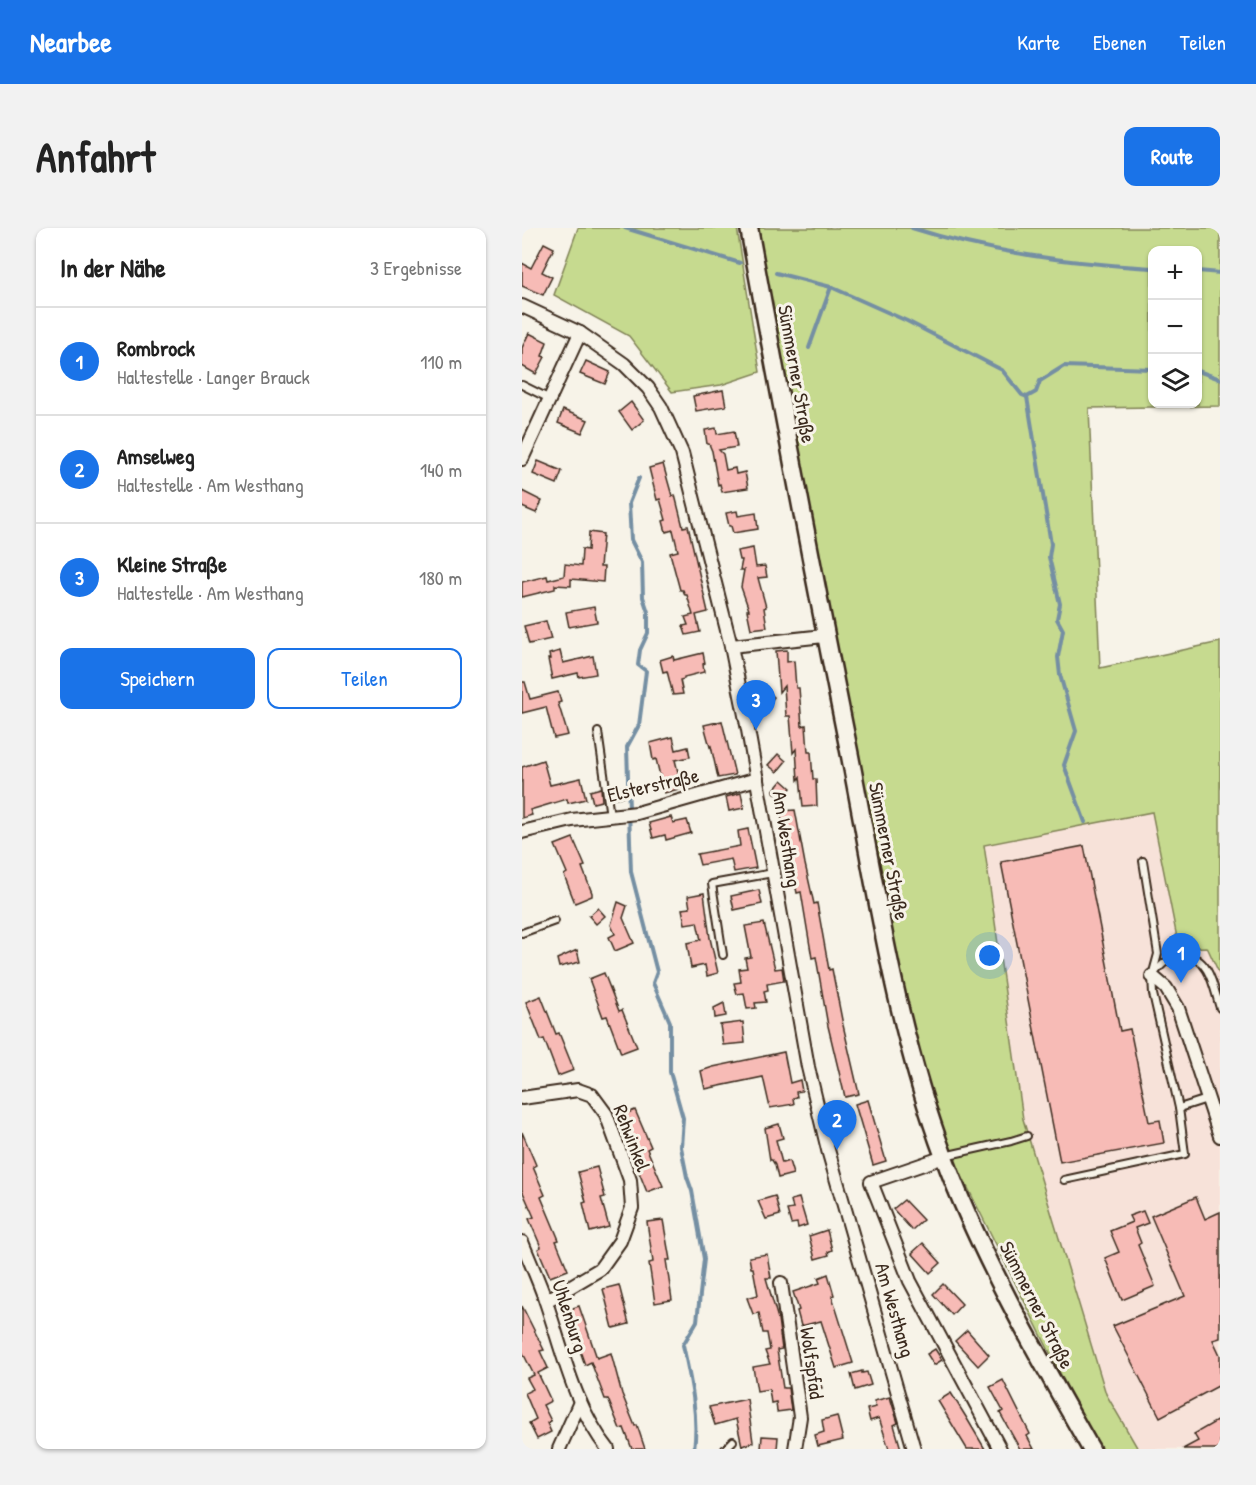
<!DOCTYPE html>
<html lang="de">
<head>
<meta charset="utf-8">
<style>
  body { margin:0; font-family:"Patrick Hand",sans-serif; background:#f2f2f2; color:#222 }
  .controls { position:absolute; right:18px; top:18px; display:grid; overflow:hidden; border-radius:12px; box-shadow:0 2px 4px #0004 }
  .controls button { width:54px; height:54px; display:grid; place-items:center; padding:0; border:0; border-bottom:2px solid #e0e0e0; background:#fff; color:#222; font:30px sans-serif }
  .you { position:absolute; left:468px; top:728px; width:21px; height:21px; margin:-15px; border:4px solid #fff; border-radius:50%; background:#1a73e8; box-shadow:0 0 0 9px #1a73e833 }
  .badge { display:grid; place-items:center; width:39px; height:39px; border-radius:50%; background:#1a73e8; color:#fff; font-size:20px; font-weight:700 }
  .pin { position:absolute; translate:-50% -50px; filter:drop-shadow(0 2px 3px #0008) }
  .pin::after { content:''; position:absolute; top:32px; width:21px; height:18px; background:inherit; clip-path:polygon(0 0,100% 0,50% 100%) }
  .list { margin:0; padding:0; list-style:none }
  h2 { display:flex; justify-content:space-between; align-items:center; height:78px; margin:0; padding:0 24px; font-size:26px }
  h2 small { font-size:20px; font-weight:400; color:#767676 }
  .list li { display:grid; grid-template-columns:39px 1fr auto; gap:18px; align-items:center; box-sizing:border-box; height:108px; padding:0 24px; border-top:2px solid #e0e0e0 }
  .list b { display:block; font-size:22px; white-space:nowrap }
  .list p { margin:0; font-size:20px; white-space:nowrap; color:#767676 }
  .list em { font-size:20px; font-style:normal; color:#767676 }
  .actions { display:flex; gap:12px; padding:18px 24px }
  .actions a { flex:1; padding:14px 0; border:2px solid #1a73e8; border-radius:12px; text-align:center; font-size:21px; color:#1a73e8 }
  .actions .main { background:#1a73e8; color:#fff }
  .icon { flex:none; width:33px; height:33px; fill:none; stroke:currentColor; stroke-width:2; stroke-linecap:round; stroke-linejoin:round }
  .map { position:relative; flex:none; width:698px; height:1221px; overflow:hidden; border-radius:12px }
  header { display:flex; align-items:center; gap:36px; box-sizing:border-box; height:84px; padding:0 30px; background:#1a73e8; color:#fff }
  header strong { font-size:28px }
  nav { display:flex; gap:33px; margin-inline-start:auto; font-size:21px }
  .intro { display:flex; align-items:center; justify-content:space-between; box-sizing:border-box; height:144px; padding:0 36px }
  h1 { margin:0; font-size:42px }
  .button { padding:15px 27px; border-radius:12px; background:#1a73e8; color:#fff; font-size:21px; font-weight:700 }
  main { display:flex; gap:36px; padding:0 36px }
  aside { flex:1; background:#fff; border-radius:12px; box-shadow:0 2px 4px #0004 }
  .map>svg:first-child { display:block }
  .built { fill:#f7e2d9 }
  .green { fill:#c6da8f; stroke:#808256; stroke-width:1.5; fill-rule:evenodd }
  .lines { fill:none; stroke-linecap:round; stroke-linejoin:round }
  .stream { stroke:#758fa3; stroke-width:4 }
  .building { fill:#f7bbb6; stroke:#3b2a1e; stroke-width:1.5 }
  .service-casing { stroke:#3b2a1e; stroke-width:10 }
  .minor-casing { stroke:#3b2a1e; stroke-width:16 }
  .secondary-casing { stroke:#3b2a1e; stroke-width:21 }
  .service { stroke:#f7f3e8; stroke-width:6 }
  .minor { stroke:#f7f3e8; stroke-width:12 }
  .secondary { stroke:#f7f3e8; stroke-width:16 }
  .labels { text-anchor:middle; stroke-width:6; stroke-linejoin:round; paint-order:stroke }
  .street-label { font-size:20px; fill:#3b2a1e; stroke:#f7f3e8 }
</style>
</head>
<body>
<header>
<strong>Nearbee</strong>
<nav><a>Karte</a><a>Ebenen</a><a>Teilen</a></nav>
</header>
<div class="intro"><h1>Anfahrt</h1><a class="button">Route</a></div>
<main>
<aside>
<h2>In der Nähe<small>3 Ergebnisse</small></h2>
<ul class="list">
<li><span class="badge">1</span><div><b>Rombrock</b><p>Haltestelle · Langer Brauck</p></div><em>110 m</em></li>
<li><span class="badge">2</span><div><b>Amselweg</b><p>Haltestelle · Am Westhang</p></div><em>140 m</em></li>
<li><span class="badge">3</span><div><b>Kleine Straße</b><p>Haltestelle · Am Westhang</p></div><em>180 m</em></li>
</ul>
<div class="actions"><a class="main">Speichern</a><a>Teilen</a></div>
</aside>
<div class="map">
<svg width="698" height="1221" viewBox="0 0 698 1221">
  <rect width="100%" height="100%" fill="#f7f3e8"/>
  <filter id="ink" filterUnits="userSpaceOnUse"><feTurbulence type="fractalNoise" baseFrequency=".0167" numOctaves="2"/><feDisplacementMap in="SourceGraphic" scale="12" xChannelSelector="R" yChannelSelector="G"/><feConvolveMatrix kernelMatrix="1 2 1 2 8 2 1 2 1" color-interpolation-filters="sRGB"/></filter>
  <g filter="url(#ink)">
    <path class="built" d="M631,583L657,720L685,719L698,747V1221H616L584,1166L501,891L462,616Z"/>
    <g class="green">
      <path d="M56,0H215L238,144L199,157L150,164L107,108L32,67Z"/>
      <path d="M236,0H698V178L567,180L578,440L698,414V747L685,719L657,720L630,584L462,617L501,891L584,1166L616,1221H578L553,1175L429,926L395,827L376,746L279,238ZM630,22H676V176H630Z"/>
    </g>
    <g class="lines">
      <g class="stream">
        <path d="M103,0L218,35"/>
        <path d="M390,0C468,25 549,35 630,40"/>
        <path d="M676,43L698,45"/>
        <path d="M254,45L309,59L385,93L480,142L500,167L505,169L514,164L518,153L542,138L630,141"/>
        <path d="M287,120L309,59"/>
        <path d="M676,143L698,151"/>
        <path d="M505,169L529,316L527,329L538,376L535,391L541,402L536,429L538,447L554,503L542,537L563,594"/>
        <path d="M117,250L107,275L109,312L120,334L121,369L126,384V405L118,422L116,437L124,443L117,497L105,519L109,644L135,744L131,755L148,794V844L161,890L159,919L165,949L170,963L182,1031L175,1093L161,1117C168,1149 177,1188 172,1221"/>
      </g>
    </g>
    <g class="building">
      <path d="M22,15L32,20L20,44L30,49L21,67L0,58V35L9,40Z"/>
      <path d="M7,105L25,114L20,128L23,129L14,146L0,138V120Z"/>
      <path d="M64,133L88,144L83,156L58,146Z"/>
      <path d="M201,162L204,178L174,183L171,168Z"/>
      <path d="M109,174L122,192L110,202L97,184Z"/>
      <path d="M41,182L66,192L60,205L36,195Z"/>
      <path d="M194,200L195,206L212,203L215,219L197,222L201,226L204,242L213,240L214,246L223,244L226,260L200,264L198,256L196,257L190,223L187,216H185L183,202Z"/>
      <path d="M16,233L40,243L35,256L11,246Z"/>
      <path d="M141,236L150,268L153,267L161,299L166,298L186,384L174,387L178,404L164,407L161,398L166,397L163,389L171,387L165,367H163L161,362H158L148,325L156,323L151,302L144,304L141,293L144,292L138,271L135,272L127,240Z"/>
      <path d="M0,263L20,273L14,285L0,279Z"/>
      <path d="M215,283L216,288L234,285L236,301L211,305L209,298H207L204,285Z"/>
      <path d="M67,304L81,306L78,339H82L81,354L49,351V358L33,357V361L0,369V354L25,348L26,352L42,348L43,336L59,338L60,321L66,322Z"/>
      <path d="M231,320L234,339L243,338L245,349L236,350L244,379L242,380L245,399L229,401L225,382H227L219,359L222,342H218L220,332H217L215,323Z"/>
      <path d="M72,379L75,394L47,399L44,384Z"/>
      <path d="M24,393L29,411L7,416L2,398Z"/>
      <path d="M265,422V434L272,433L274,460H277L280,498L284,497L286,524H289L291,551H294L295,578L281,579L278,549L276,552L274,521L271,525L268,488H264L262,458L257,464L254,423Z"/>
      <path d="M38,423L41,435L71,428L74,446L57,449L56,445L30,451L26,431H28L27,426Z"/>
      <path d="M181,425L183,435L181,436L182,444L162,449V451L158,452L161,466L151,467L145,443L141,444L138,432L151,428L152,432Z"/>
      <path d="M0,454H3L8,471L36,464L39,474L36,475L46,507L32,510L24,479L0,485Z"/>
      <path d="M244,462L252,469L243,480L235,473Z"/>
      <path d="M200,493L213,547L196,550L189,518L188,519L182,497Z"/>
      <path d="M151,509L154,522L166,519L168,529L153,532L160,560L142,565L134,531L131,532L128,515Z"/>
      <path d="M256,526L264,533L255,544L246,537Z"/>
      <path d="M21,532L28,557L59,550L64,571L46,575L45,571L8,582L10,587L0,590V539Z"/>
      <path d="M260,552L269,560L260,571L251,563Z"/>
      <path d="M100,559L101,569L91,570L89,560Z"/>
      <path d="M79,560L80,573L71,575L68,563Z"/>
      <path d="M219,565L222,580L207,583L204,569Z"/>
      <path d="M273,582L283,636L292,676L295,675L307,742L310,741L321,797L337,866L323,869L306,798L294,729L290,730L279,664L275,665L259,587V583Z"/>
      <path d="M149,589L151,595L165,592L169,605L144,612L143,607L131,610L127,595Z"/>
      <path d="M226,601L234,640L212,644L209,631L178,637L175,626L218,618L216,603Z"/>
      <path d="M51,610L63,638L60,639L70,665V668L53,675L42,647L45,645L33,617Z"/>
      <path d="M562,618L598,803L608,801L627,894L638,892L642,915L538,934L479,634Z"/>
      <path d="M237,662L240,676L212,682L209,668Z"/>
      <path d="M182,665L188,710L196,745L185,748L183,737L169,740L165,715L179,712L175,694L163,696L160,681L168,680L166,668Z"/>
      <path d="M96,674L105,678L101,690L112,715L93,723L87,709L93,706L89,697Z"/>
      <path d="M76,680L83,688L74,696L67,688Z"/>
      <path d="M242,695L253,741L260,740L262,753L245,756L246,762L242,763L244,774L233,775L234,780L225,781L222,765L215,766L212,755L219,754L217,741L225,740L223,730L229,729L223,698Z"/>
      <path d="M55,722L58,734L37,739L35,731Z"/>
      <path d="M82,745L97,783L100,782L115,819L99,825L85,788L81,789L67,751Z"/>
      <path d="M19,768L34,806L37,805L52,842L36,848L22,811L19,812L4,774Z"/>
      <path d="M202,775L204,788L193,790L192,780Z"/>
      <path d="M221,794L223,815L201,817L198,797Z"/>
      <path d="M262,824L268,855L278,852L280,863L274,864L275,869L271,870L272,876L248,880L241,849L183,861L179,843L191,839Z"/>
      <path d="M346,872L364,933L351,937L333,876Z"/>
      <path d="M113,882L129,919L125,921L141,958L125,964L110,927L113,926L98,888Z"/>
      <path d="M257,896L261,910L254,912L260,935L267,933L271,946L256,950L253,937L250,932H248L243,900Z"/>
      <path d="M0,904L14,937L11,939L23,967L19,969L37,1012L34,1013L46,1042L28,1049L16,1021L19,1019L7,991L12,989L0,962Z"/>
      <path d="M75,939L83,969L79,970L87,999L68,1004L61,975L64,974L56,944Z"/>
      <path d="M253,968L258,987L244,991L236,973Z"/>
      <path d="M674,969L683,991L698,984V1110L691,1112L698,1127V1157L638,1189L591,1098L663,1068L629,988Z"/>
      <path d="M277,970L285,997L276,1000L275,995L269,996L265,982L271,981L269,972Z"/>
      <path d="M382,972L401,992L390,1002L371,981Z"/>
      <path d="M621,983L626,995L613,1000L619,1015L616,1017L633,1058L600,1072L583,1030L597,1024L588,1003L610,994L607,988Z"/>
      <path d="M141,992L148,1032H144L150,1072L133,1075L127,1035L131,1034L125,994Z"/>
      <path d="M305,1002L310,1022L306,1024L307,1027L293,1031L287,1008Z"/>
      <path d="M401,1015L419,1035L408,1045L390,1025Z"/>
      <path d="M245,1026L249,1050H244L256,1091L260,1121L255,1122L261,1160H266L269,1182L255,1184L254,1174L249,1175L247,1161L235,1163L231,1139L248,1136L243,1123L248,1122L245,1105H241L237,1085L231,1086L225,1070L236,1067L231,1040H229L227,1029Z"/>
      <path d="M306,1046L312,1067L310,1068L331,1135L314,1140L299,1093L279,1098L275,1083L277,1082L271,1064L298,1055L296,1050Z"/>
      <path d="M421,1056L440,1076L430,1087L411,1066Z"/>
      <path d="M97,1057L107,1096L91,1100L81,1061Z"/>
      <path d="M0,1078L22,1122L18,1123L26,1140L16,1145L29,1173L21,1177L29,1193L25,1195L29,1204L15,1211L7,1195L14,1191L3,1165L11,1161L5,1150L12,1147L0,1123Z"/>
      <path d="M57,1078L75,1130L89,1125L100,1166L113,1198L115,1197L123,1221H110L102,1200L98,1201L86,1171H83L69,1134L63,1137L57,1120L55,1121L42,1083Z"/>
      <path d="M445,1102L467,1127L456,1138L433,1113Z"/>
      <path d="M413,1121L420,1132L412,1137L405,1126Z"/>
      <path d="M340,1143V1145L345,1144L349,1157L333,1162L329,1146Z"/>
      <path d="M295,1146L300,1160L290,1162L286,1149Z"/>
      <path d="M481,1152L508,1206L505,1208L512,1221H498L478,1185L481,1183L468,1159Z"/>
      <path d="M429,1165L444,1189L463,1221H445L416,1173Z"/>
      <path d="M368,1169L376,1195L372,1197L379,1221H367L357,1190L348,1193L345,1181L354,1179L352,1173Z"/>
      <path d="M225,1171L231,1214L220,1218L214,1191L193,1197L187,1179Z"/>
      <path d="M315,1188L321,1212L296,1218L293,1207L302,1204L300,1192Z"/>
      <path d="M698,1191V1221H661L676,1213L672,1206Z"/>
      <path d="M240,1208L256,1209L255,1221H239Z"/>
    </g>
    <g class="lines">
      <defs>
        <g id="service">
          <path d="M0,157L28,171"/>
          <path d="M76,504L88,588"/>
          <path d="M0,705L33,693"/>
          <path d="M201,727L190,656L251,645"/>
          <path d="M631,747C635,742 640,736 645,733C649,729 658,728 663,728C688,728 692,762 698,780"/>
          <path d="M657,880L685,871"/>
          <path d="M422,928L489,913L505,908"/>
          <path d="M542,952L663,926L657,880L631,766L630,748L636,726L621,633"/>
          <path d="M203,1221L211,1213"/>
        </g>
        <g id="minor">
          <path d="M0,78L58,105L102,136L126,160L139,179L160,225L209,418L226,502L286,839L306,922L392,1221"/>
          <path d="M0,231L58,105"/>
          <path d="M209,418L302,408"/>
          <path d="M0,604L50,592L115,585L235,551"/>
          <path d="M630,748L644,760L656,780L698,908"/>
          <path d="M0,870L56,862L70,867L84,886L108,952L110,980L98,1013L78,1041L24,1073"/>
          <path d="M422,929L349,954L388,1053L478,1221"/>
          <path d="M0,1014C8,1034 17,1053 24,1074C41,1124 52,1178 86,1221"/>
          <path d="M259,1055L278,1189L273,1221"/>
          <path d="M37,1221L58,1174"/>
        </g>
        <path id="secondary" d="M227,0C259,175 292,349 327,523C354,660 373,798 422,929C459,1029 516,1128 569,1221"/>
      </defs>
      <use href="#service" class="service-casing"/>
      <use href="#minor" class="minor-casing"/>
      <use href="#secondary" class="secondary-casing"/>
      <use href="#service" class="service"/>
      <use href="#minor" class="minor"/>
      <use href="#secondary" class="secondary"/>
    </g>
  </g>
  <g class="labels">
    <g class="street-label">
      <text transform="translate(275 146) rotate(80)" y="7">Sümmerner Straße</text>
      <text transform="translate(131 557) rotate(-13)" y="7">Elsterstraße</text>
      <text transform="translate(265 611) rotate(81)" y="7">Am Westhang</text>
      <text transform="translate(367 623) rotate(79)" y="7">Sümmerner Straße</text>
      <text transform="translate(110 910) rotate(69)" y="7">Rehwinkel</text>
      <text transform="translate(515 1077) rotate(63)" y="7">Sümmerner Straße</text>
      <text transform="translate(373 1082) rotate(74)" y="7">Am Westhang</text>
      <text transform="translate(48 1088) rotate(72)" y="7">Uhlenburg</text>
      <text transform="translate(290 1135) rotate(82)" y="7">Wolfspfad</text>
    </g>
  </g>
</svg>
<div class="controls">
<button>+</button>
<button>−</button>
<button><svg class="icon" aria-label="layers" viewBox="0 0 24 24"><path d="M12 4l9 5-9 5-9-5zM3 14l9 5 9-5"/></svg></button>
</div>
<div class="you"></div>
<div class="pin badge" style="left:659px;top:755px">1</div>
<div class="pin badge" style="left:315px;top:922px">2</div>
<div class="pin badge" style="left:234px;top:502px">3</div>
</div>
</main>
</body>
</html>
